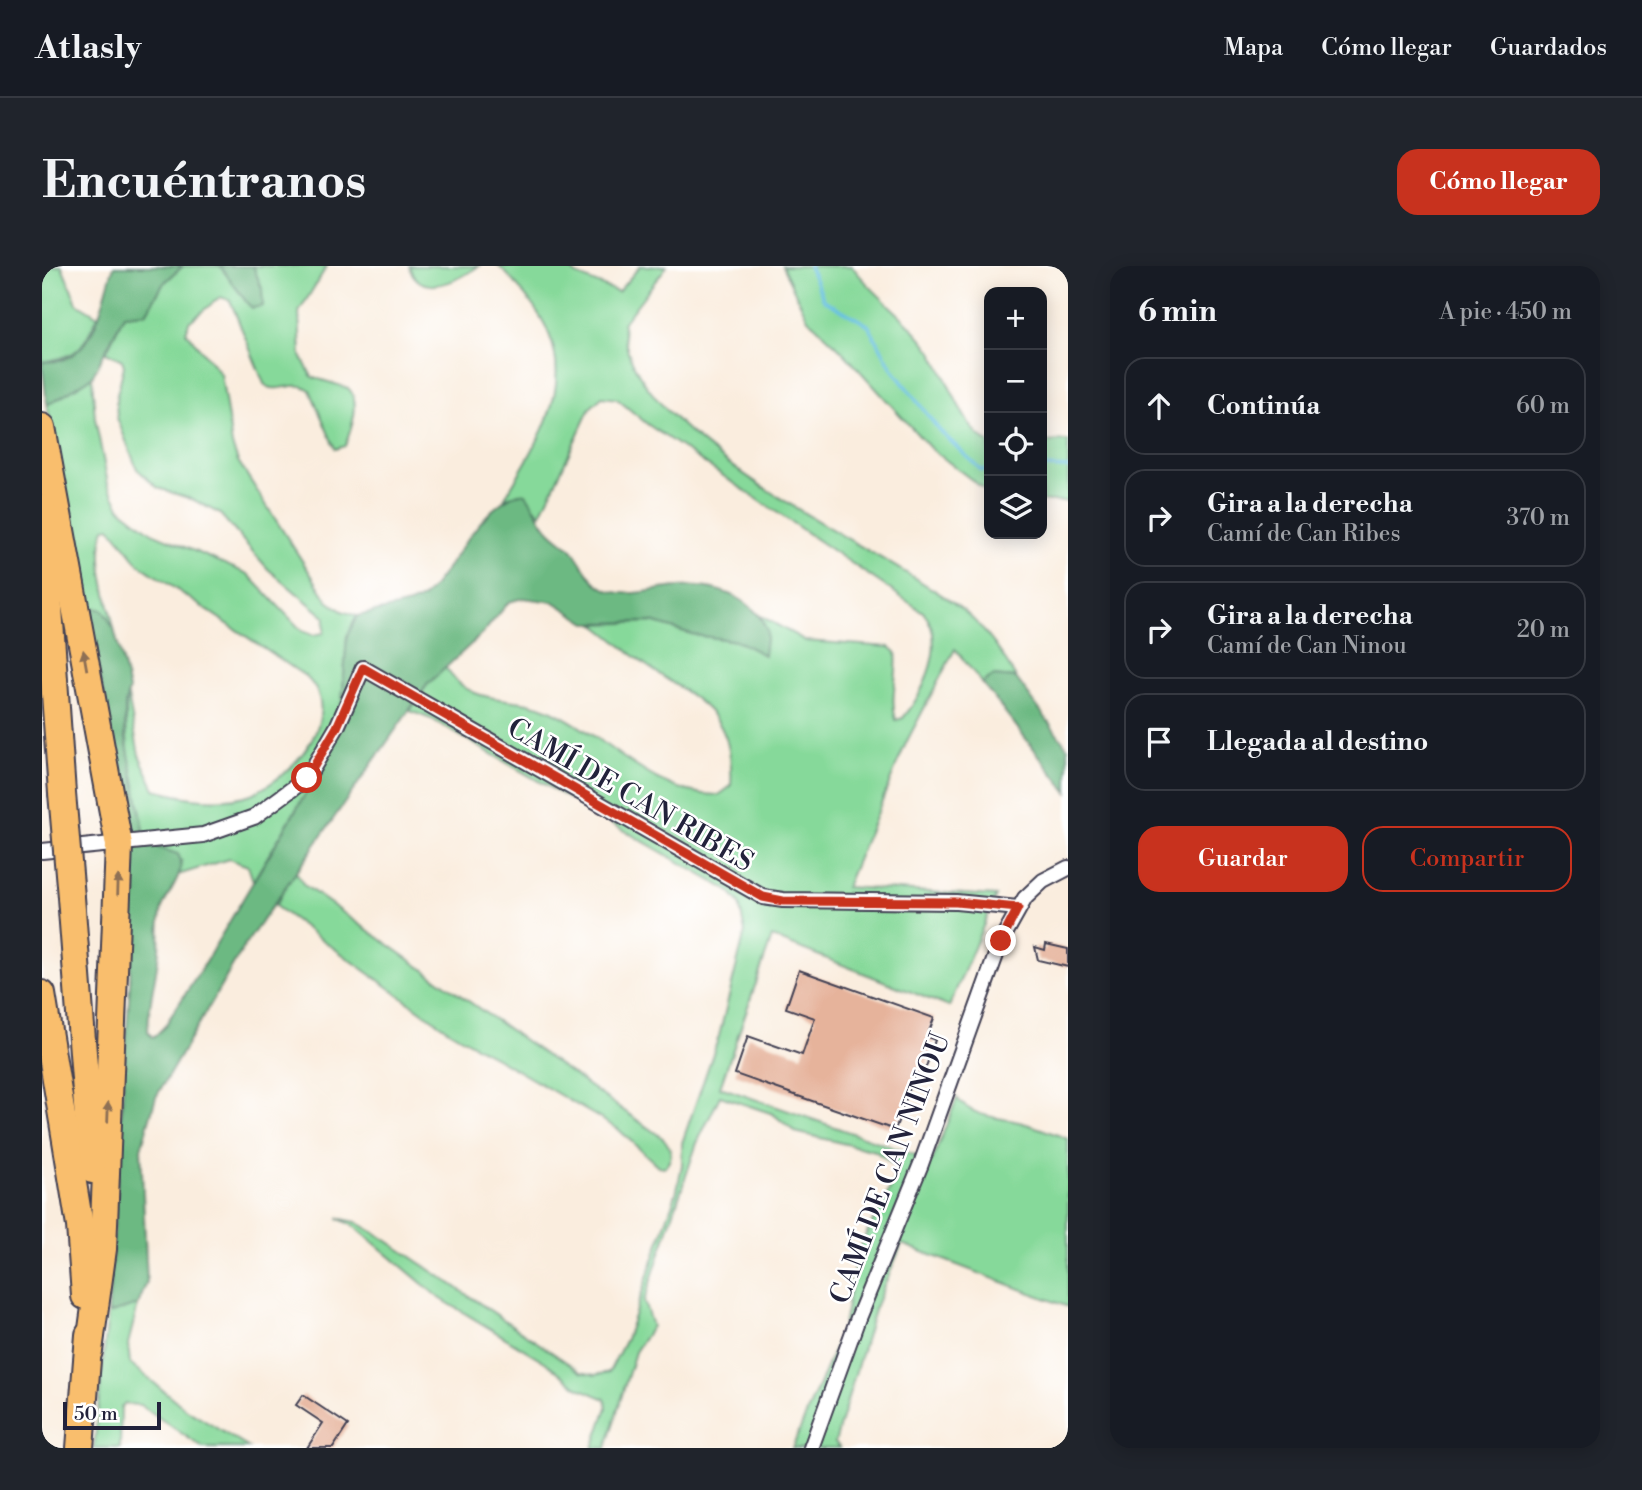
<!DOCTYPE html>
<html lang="es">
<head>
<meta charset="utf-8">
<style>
  body { margin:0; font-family:"Libre Bodoni",serif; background:#20242c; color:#f1f3f6 }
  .controls { position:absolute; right:21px; top:21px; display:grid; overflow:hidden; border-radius:14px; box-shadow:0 4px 18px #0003 }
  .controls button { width:63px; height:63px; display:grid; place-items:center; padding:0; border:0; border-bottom:2px solid #363941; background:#171b24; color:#f1f3f6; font:35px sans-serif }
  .scale { position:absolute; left:21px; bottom:18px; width:98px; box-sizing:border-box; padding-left:7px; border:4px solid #22223b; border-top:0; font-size:19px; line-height:24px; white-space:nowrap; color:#22223b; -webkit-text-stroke:5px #fff; paint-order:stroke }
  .stop { position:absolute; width:21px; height:21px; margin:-16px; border:5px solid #c8321e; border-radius:50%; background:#fff }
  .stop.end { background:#c8321e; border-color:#fff; box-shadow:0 2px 7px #0008 }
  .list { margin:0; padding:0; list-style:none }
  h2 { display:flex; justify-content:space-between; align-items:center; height:91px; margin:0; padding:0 28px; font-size:30px }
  h2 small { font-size:23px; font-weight:400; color:#9ea1a6 }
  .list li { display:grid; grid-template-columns:46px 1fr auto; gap:21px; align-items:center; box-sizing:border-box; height:98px; margin:0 14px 14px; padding:0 14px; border:2px solid #363941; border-radius:21px }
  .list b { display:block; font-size:26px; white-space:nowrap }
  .list p { margin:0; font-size:23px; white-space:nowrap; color:#9ea1a6 }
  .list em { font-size:23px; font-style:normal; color:#9ea1a6 }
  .actions { display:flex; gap:14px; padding:21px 28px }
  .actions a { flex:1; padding:16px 0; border:2px solid #c8321e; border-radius:21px; text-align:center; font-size:24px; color:#c8321e }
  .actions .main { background:#c8321e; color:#fff }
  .icon { flex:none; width:38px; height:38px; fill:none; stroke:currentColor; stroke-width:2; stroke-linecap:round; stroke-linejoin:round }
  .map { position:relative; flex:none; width:1026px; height:1182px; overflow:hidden; border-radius:21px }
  header { display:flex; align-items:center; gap:42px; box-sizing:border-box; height:98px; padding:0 35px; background:#171b24; border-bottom:2px solid #363941 }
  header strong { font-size:33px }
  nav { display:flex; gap:38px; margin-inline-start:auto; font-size:24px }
  .intro { display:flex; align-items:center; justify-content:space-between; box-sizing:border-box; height:168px; padding:0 42px }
  h1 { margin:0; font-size:49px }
  .button { padding:18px 32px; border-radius:21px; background:#c8321e; color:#fff; font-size:24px; font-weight:700 }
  main { display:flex; gap:42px; padding:0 42px }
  aside { flex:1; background:#171b24; border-radius:21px; box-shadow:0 4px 18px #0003 }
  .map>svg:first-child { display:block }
  .green { fill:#86d99a; stroke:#547e6a; stroke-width:2 }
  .forest { fill:#6cb982; stroke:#476e5e; stroke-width:2 }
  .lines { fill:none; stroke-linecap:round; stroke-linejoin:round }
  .stream { stroke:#68c0e5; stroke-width:3.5 }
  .building { fill:#e6b39b }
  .street-casing { stroke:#424053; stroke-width:18 }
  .highway-casing { stroke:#424053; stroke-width:30 }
  .street { stroke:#fff; stroke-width:14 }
  .highway { stroke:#f9be6d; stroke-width:26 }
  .highway-bridge-casing { stroke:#424053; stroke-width:30; stroke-linecap:butt }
  .highway-bridge { stroke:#f9be6d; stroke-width:26 }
  .oneway { fill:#8e7054 }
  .route { stroke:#c8321e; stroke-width:9 }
  .labels { text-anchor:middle; stroke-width:5; stroke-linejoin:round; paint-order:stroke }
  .street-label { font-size:28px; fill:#22223b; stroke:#fff }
</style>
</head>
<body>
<header>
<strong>Atlasly</strong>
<nav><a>Mapa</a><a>Cómo llegar</a><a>Guardados</a></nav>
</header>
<div class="intro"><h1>Encuéntranos</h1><a class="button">Cómo llegar</a></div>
<main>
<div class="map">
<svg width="1026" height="1182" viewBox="0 0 1026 1182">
  <rect width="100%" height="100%" fill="#fff"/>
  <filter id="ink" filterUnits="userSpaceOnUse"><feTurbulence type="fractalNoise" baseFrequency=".0143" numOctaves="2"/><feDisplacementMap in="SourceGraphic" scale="14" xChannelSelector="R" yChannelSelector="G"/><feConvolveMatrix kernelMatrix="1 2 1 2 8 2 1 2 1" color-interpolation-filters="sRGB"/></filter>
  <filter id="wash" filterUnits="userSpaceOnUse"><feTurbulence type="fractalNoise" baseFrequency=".00686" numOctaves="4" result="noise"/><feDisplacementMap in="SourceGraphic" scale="28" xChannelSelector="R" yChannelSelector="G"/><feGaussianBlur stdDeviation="1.57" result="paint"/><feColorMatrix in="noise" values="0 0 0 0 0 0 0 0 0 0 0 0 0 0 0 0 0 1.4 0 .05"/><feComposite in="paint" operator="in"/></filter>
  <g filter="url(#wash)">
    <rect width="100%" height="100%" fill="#faedde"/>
    <g class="green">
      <path d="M0,0H20L35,37L56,50C38,85 39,89 0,96Z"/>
      <path d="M141,0H178L206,38L220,23L211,0H285L257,46L259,90L270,111L306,122C320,135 309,164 303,180L293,183L268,124C253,112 235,130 222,118L188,34L178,31L147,56L144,66L179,108L190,179L196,195L286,335L300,345L315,350L305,370L300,436L281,477L270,517L211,615L206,600L187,593L136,609L140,595C128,585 114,584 104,571C93,555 79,449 86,430L97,489L113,523C139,533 182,538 209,528C248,513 307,449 263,410L98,299L68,261L63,262C52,294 66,332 72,363L61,344L44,340L5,139L50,111L53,152L66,218L79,243L110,267L206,308L260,365L271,369L282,367L283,351L226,303L178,248L152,234L116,222L95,203L75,152L74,133L82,100L80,94L64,86L82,49L104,47L122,17Z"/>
      <path d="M367,0H437C417,14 378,35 367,0Z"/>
      <path d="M456,0H526L534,9L576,26L598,0H625L581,57C581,171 831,278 913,338C938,356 959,385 974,412L951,410L940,417L913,383L864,477L804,621L954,630L907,741L730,671L678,821L890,895L915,832C929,851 955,851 977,856C994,860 1010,867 1026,873V1041L860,978L832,1044L793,1176L798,1182H750L800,1064L816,983L854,912L853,900L833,885L753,866L731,848L678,830L655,877L602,1035L610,1060L593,1086L564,1182H551L565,1141L563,1133L537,1122L503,1096L396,1031L312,960L295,952L314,956L340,971L539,1106L553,1109L567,1106L584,1073L635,924L640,899V877L677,770L703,666L697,637L687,625L389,453L368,445L385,419L403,401C432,445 471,426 508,444C565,470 610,530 677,529L689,520C693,444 655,436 604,399C586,386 570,371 552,358L610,356L653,369L695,375L710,381L722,357L717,349L764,375L848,381L854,386C857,409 847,431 854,454L861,452C882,427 906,375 881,346L605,158L575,133L560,131L548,142L499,248L477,227L462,233C502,166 545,104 485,32C476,21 468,9 456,0Z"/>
      <path d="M740,0H810C834,32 868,53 890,86C904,107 923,168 947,176V227L888,182L799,84L766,53Z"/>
      <path d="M1026,175V235H1000V176Z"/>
      <path d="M253,605L262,619L622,873C630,883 632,891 623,901L616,900L576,863L406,764L233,640Z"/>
      <path d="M96,1039L86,1078L88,1097L145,1144L207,1182H161L98,1139L82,1138L79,1141L78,1182H52L66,1048Z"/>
    </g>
    <g class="forest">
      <path d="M72,0H141L122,17L104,47L82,49L50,111L5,139L0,96C7,95 15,96 22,93C56,80 61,30 72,0Z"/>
      <path d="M178,0H211L220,23L221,40L210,42L206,38Z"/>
      <path d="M477,227L484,228C493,240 498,254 507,264C514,272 524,277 531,285C541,298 547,314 562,322C583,334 613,322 636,321C671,318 712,330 725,365L722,389L695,375L653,369L610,356L545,357L512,336L481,332L467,336L441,367L385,419L203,679L114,831L99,883L105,1016L96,1039L66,1048L88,717L91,588L44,340L61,344L72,363L87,423L83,438V468L103,569L114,581L136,588C146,605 126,625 120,642C116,656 118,671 117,685C114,713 106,739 106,766L111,772L122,761L155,710L270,517L281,477L300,436L305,370L315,350L368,338L381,332C414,300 433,244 477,227Z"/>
      <path d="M951,410L974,412L1026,482V526L940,417Z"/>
    </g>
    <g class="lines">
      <g class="stream">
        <path d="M767,0L782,34L826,59L851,104L897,164L939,204H947"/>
        <path d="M1000,201L1026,202"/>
      </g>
    </g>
    <g id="blocks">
      <g class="building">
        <path d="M1004,678L1026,683V701L996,694L993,681L1003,684Z"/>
        <path d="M757,704L892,752L885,771L893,774L881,810L873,807L853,864L693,808L706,770L760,789L773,752L744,742Z"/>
        <path d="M261,1129L306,1159L291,1182H265L281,1157L254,1139Z"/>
      </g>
    </g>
  </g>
  <g filter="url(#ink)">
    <use href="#blocks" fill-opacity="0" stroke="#424053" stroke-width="2"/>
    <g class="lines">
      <defs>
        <g id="street">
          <path d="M0,585L161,569L212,551L265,512L295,461L321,402L721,631L741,634L914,636L976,642"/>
          <path d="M769,1182L816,1052L879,898L959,675L983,632L1001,615L1026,602"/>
        </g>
        <g id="highway">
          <path d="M0,161L77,579L61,983L47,1085"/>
          <path d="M0,242L20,527"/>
          <path d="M29,631L50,904"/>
          <path d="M0,728L38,960L43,1030"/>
          <path d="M38,1182L47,1069"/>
        </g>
      </defs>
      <use href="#street" class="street-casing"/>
      <use href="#highway" class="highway-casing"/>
      <use href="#street" class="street"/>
      <use href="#highway" class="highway"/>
      <defs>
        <path id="highway-bridge" d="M20,527L29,631"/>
      </defs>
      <use href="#highway-bridge" class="highway-bridge-casing"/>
      <use href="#highway-bridge" class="highway-bridge"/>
    </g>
    <defs><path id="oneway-solid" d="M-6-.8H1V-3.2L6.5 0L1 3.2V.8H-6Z" transform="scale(1.75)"/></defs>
    <g class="oneway">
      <use href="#oneway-solid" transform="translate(43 394) rotate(-100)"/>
      <use href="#oneway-solid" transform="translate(76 619) rotate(-88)"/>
      <use href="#oneway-solid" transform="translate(66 846) rotate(-88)"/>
    </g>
  </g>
  <g class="lines" filter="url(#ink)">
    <path class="route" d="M265,512L295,461L321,402L721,631L741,635L914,636L976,642L959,675"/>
  </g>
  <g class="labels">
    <g class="street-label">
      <text transform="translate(589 528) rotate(30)" y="10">CAMÍ DE CAN RIBES</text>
      <text transform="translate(847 902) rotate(-69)" y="10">CAMÍ DE CAN NINOU</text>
    </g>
  </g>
</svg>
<div class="controls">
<button>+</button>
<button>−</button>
<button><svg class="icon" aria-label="locate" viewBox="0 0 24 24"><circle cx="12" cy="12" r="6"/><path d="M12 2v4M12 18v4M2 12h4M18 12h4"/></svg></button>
<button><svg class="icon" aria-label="layers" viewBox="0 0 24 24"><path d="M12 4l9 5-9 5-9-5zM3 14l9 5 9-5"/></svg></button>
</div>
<div class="scale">50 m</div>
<div class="stop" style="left:265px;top:512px"></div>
<div class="stop end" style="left:959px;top:675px"></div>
</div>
<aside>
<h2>6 min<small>A pie · 450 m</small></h2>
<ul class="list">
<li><svg class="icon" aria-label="ahead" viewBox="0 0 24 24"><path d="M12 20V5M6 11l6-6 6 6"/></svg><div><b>Continúa</b></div><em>60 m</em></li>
<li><svg class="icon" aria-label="right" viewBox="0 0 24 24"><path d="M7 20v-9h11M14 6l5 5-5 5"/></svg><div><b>Gira a la derecha</b><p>Camí de Can Ribes</p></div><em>370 m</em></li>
<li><svg class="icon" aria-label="right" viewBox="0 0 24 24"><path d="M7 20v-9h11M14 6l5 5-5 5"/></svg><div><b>Gira a la derecha</b><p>Camí de Can Ninou</p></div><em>20 m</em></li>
<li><svg class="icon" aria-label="arrive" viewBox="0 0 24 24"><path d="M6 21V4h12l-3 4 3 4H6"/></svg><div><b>Llegada al destino</b></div></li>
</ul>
<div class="actions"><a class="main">Guardar</a><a>Compartir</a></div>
</aside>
</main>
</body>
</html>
